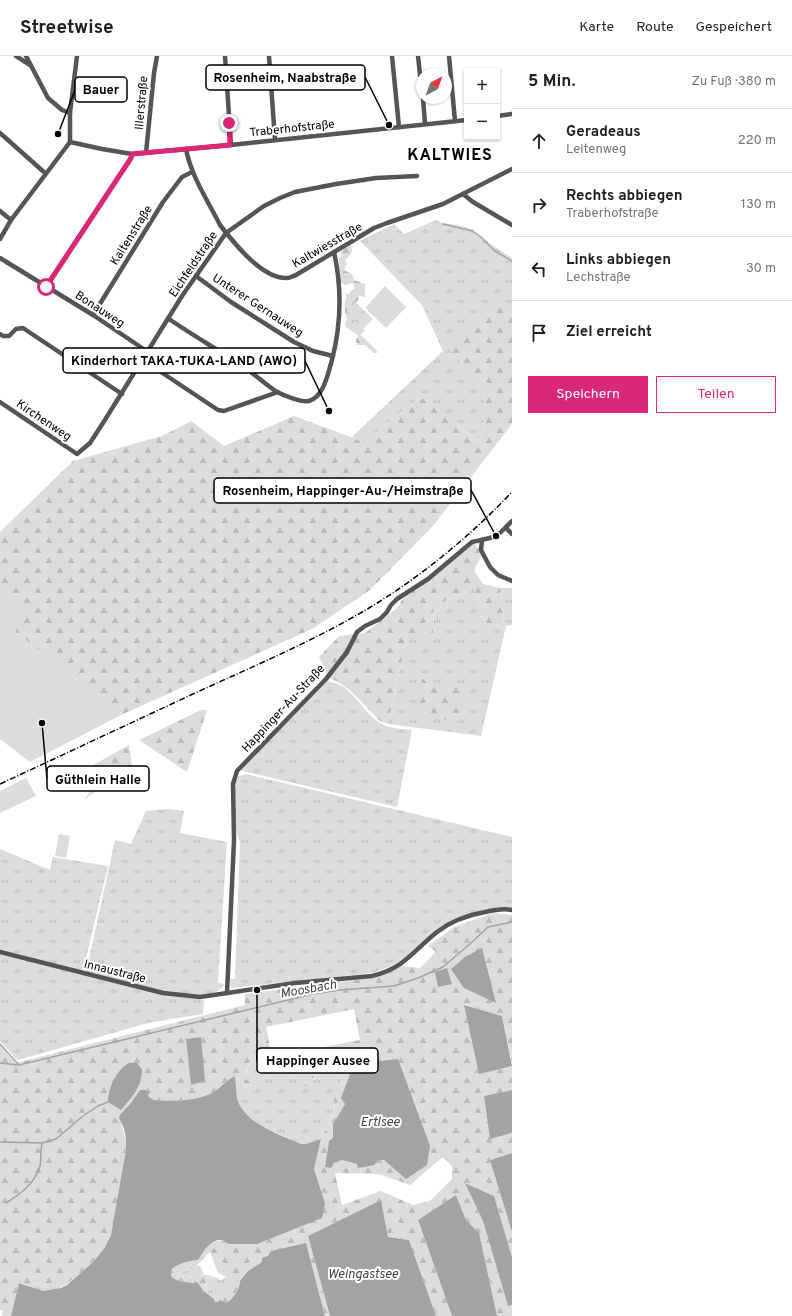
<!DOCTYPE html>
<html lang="de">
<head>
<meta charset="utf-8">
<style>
  body { margin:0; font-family:Overpass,sans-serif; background:#f6f6f6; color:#202124 }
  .controls { position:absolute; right:12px; top:12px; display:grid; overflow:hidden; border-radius:0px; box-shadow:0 1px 3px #0004 }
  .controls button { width:36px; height:36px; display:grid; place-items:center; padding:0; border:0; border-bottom:1px solid #e0e0e0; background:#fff; color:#202124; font:20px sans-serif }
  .compass { position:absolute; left:416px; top:12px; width:36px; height:36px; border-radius:50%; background:#fff; box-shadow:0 1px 3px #0004; rotate:41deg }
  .stop { position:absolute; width:12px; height:12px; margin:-9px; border:3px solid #db2777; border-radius:50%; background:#fff }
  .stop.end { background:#db2777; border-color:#fff; box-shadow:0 1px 4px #0008 }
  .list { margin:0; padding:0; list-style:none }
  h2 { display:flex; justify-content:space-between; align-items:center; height:52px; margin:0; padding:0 16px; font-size:17px }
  h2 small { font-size:13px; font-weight:400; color:#757577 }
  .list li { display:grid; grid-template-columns:26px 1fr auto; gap:12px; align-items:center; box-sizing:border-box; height:64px; padding:0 16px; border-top:1px solid #e0e0e0 }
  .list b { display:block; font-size:15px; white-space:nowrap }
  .list p { margin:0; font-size:13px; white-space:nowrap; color:#757577 }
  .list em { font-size:13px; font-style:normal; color:#757577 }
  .actions { display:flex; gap:8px; padding:12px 16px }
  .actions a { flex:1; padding:9px 0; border:1px solid #db2777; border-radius:0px; text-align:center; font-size:14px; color:#db2777 }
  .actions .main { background:#db2777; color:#fff }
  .icon { flex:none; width:22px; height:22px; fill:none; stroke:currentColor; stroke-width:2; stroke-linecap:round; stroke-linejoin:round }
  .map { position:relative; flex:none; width:512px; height:1260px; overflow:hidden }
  header { display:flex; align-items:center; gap:24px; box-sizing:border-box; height:56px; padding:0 20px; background:#fff; border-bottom:1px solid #e0e0e0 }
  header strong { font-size:19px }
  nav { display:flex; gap:22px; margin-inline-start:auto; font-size:14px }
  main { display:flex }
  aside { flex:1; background:#fff }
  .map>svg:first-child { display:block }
  .grass { fill:url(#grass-tufts) }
  .forest { fill:url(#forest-firs); fill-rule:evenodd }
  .park { fill:url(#park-crowns) }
  .garden { fill:#dcdcdc }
  .water { fill:#a3a3a3 }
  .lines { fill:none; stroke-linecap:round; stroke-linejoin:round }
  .stream { stroke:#a3a3a3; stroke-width:1.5 }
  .minor { stroke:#555; stroke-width:4.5 }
  .rail { stroke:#000; stroke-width:1.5; stroke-dasharray:6 2 1 2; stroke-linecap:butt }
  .route { stroke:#db2777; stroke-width:5 }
  .labels { text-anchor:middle; stroke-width:4; stroke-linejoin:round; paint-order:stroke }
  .street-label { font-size:12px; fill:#000; stroke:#fff }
  .water-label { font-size:13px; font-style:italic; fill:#444; stroke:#fff }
  .district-label { font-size:16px; font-weight:bold; letter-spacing:1px; fill:#000; stroke:#fff }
  .leader { fill:none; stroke:#000; stroke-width:1.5 }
  .callout-dot { fill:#000; stroke:#fff; stroke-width:1.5 }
  .callout { fill:#fff; stroke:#000; stroke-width:1.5 }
  .callout-label { font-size:13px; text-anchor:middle; font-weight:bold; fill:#000 }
</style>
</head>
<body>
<header>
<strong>Streetwise</strong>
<nav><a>Karte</a><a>Route</a><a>Gespeichert</a></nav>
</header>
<main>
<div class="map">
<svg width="512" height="1260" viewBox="0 0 512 1260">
  <defs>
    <pattern id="grass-tufts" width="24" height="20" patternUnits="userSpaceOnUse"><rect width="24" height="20" fill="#dcdcdc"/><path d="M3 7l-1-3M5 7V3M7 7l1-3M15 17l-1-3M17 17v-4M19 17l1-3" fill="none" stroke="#bbb"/></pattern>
    <pattern id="forest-firs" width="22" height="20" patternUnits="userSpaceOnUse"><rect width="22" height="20" fill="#dcdcdc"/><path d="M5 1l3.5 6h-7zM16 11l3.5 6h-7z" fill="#bbb"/></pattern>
    <pattern id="park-crowns" width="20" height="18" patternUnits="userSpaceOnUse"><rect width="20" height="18" fill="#dcdcdc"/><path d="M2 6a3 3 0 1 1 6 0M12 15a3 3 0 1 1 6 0" fill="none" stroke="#bbb"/></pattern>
  </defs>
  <rect width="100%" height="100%" fill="#fff"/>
  <g class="grass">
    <path d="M436,164L442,167L458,169L472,173L485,184L512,202V254L498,248L449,292L485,337L483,376L478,386L421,341L364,386L352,381L443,295L422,249L360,185L394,168L404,178Z"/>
    <path d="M475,532L484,571L504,567L500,532H512V569L506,570L481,680L388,668L406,584L434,564V550Z"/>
    <path d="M327,625C354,629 362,657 382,668C391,673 403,673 412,674L397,751L242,715V712Z"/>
    <path d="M246,718L512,781V852C501,854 464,858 457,862C428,880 407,908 372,917L231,932L230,923H235L240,786C238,781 236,775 236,770C234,760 233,728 238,720Z"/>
    <path d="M168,753L184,755L180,777L227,786L218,927L224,928C221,933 218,936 212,937C182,945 117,923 86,916L115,784L131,788L146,755Z"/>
    <path d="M0,793L50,814L53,801L108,810L83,915L0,894Z"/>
    <path d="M0,898L174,940L204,944L203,958L148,967L18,1004L16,1003L0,985Z"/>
    <path d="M255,982L263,984L265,996L263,999L264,1002L269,1003L270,1006L265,1016L275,1002L297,997L301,1003L341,994L344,989L346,988L349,993L361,989L333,1040L335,1053L321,1083L306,1088H301C281,1078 243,1067 237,1042C236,1035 236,1027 235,1020L248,1033L251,1027L245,1022C248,1007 254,998 255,982Z"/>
    <path d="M196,1210H200L204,1218L196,1222L191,1220L183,1223L178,1220L179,1217L194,1212Z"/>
    <path d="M202,1220L209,1222L210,1220L218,1222L221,1224L227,1220L231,1222L224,1238L214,1243L207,1238L208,1235Z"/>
  </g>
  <g class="forest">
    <path d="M350,189L352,190C353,197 350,200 345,204L347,208L344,214L352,218L354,224L365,228V241L359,240L358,245L353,247L359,267L365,274L361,279L377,295V297H374L365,289H357L356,283L359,280L346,271L345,267L347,264C343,251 343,240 355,232L353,227L345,229L340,226L339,202L342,200L340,199L341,194Z"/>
    <path d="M498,248L512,254V368L433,470L370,534L312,573L123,658L15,576L22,553L0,538V476L73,405L162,380L191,365L224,390L294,360L364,386L421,341L478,386L483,376L485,337L448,292Z"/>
    <path d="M472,488H475L479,493L481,500L474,515L483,528L500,532L504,567L484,571L475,532L434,550L433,581L406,584L388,668L380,665L375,660L353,637L340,627L330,622L319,601L339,580L365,577L396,553L403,543Z"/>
    <path d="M422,623L467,633L460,665L422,661L420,659V638Z"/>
    <path d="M201,654H207L187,716L139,684Z"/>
    <path d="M129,689L132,709L84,744L91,734L79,717Z"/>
    <path d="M493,857L512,859V1007L502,960L464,949L479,1017L512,1010V1034L484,1041L490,1082L512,1077V1097L490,1104L512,1176V1201L494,1140L466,1127L483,1165L508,1250L512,1249V1260H497L479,1178L466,1164L456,1139L418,1164L452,1260H436L409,1184L388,1181L381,1144L308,1180L330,1260H325L306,1188L271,1195L268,1200L264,1201L262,1206L248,1215L240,1225C240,1231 234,1242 229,1246C225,1248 219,1246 215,1246L214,1243L224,1238L230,1222L218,1217L210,1196L194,1212L179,1217L178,1220L182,1222L191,1220L196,1222V1216L202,1219H210L209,1222L203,1221L205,1224V1230H211V1235H208L207,1238L205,1236H204L199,1228L195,1225L194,1227C185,1226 177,1226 171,1220V1214C178,1207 189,1205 198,1204L206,1192L213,1186L222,1184L229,1188H257L325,1147L314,1113L321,1083L335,1053L333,1040L360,990L352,991L350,994L346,989H344L341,994L300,1003L297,997L275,1002L279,1010L273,1019H267L263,1009L265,1006L270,1005L269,1003L262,1001L265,996L263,985L255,983L254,995L246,1015L245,1022L251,1027V1030L248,1033L235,1020C226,1024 220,1033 212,1037C194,1046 172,1045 152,1044L148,1040L147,1034H140L130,1048L119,1060L125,1081L126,1094C122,1121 118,1171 104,1193C97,1203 87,1211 78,1219C68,1228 57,1236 43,1235C34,1234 28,1228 19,1227L11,1260H2L3,1254H0V989L16,1007L245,949V938L378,921L402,910L420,912L436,896L428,890L454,871ZM354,953L360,984L272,1001L266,971ZM201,981L204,1025L191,1028L186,983ZM345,1048L390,1108L384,1104H378L358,1112L357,1108L342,1104L325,1111L329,1085L333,1082V1068ZM443,1101L452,1110V1123L430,1145L413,1149L381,1135L342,1149L335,1117L379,1118L410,1129Z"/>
  </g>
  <g class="park">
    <path d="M346,237L373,263L360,276L349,266Z"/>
    <path d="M314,1019V1022L312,1023L313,1029L304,1030V1020Z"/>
  </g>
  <g class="garden">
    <path d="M385,230L406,251L386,272L365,252Z"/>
    <path d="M0,538L22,553L15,576L123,658L30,706L0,683Z"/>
    <path d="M26,722L36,740L0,757V735Z"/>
    <path d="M59,778L70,780L66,802L55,800Z"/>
    <path d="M332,998L341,1003L333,1019L323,1014Z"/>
  </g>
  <g class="water">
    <path d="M482,892L496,947L464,932L451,913L465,901Z"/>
    <path d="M447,912L452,928L438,931L435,916Z"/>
    <path d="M464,949L502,960L512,1010L479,1018Z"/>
    <path d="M201,981L205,1025L191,1029L186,983Z"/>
    <path d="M398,1003L430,1090L427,1109L406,1123L384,1104H378L374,1109L358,1112L357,1108L342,1104L334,1107L331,1112L325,1111L329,1085L333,1082V1068L345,1048L341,1042L354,1008Z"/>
    <path d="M129,1007H137L142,1014C141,1033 132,1041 121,1054L108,1046C108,1031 116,1015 129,1007Z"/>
    <path d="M235,1020C236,1027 236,1035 237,1042C243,1067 281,1079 301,1088H306L321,1083L314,1113L325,1147L322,1162L257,1188H229L222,1184H218L213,1186L206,1192L198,1204C189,1205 178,1207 171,1214V1220C177,1226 185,1226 194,1227L195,1225L199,1228L204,1236H205L214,1243L215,1246H218L220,1244L226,1247C233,1244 240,1232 240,1225L248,1215L262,1206V1202L264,1201L268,1200L271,1195L306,1187L325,1260H11L19,1227L43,1235L61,1232L67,1229L93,1206L104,1193L111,1179L126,1094C126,1086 126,1077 123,1070C121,1066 119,1064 119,1060L130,1048L140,1034H146L149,1036L148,1040L153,1044C172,1045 194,1046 212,1037C220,1033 226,1024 235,1020Z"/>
    <path d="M512,1034V1077L490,1083L484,1040Z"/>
    <path d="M512,1097V1176L490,1104Z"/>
    <path d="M465,1127L494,1140L512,1201V1249L508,1250L483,1165Z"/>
    <path d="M456,1139L466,1164L479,1177L497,1260H452L418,1164Z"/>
    <path d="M381,1144L388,1181L409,1184L436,1260H330L308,1180Z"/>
  </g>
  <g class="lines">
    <g class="stream">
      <path d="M443,168L472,175L481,181L495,195L512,205"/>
      <path d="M0,988L19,1009"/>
      <path d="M0,1007L19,1009L313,938L340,934L394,930L418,922L443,911L471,887L488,871L512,866"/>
      <path d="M0,1086L42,1087L56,1083L83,1060L98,1050L108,1046"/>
      <path d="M6,1147C19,1139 33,1129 39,1113C42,1106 40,1096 42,1088"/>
    </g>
    <g class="minor">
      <path d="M16,0L30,9"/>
      <path d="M26,0L48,42L62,54L70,57"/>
      <path d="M225,0L231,89"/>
      <path d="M269,0L275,84"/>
      <path d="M392,0L399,71"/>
      <path d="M418,0L422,37"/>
      <path d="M449,0L455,65"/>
      <path d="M423,42L425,68"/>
      <path d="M497,60L512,58"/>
      <path d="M0,77L45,117"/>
      <path d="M70,86L102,93L132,98L231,89L467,64"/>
      <path d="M186,93C191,120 208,145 220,169C234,187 262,223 287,222C290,222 293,220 296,219L374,172L387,167L443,148L512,113"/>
      <path d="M146,97L154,17L157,0"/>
      <path d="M463,138L473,146L512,169"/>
      <path d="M0,155L11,164"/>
      <path d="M0,183L11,164L70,86V57L77,0"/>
      <path d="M0,202L93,259L148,296"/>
      <path d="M196,220L231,246L294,286L313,295L333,300"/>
      <path d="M46,231L131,102L132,98"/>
      <path d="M93,259L163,146L182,121L192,116"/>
      <path d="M169,263C194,280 220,295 245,312C256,319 266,329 277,336C283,339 302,347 309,345C324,341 328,317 332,304C341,269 342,232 334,196"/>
      <path d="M0,278L3,280H9L16,273L23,272L122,338"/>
      <path d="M143,304L218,354L224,355L278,336"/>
      <path d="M0,346L77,398L90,387L103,367L182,240L226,177L264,150L280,142L295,136L336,128L376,122L417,120"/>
      <path d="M506,472L512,478"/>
      <path d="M482,484L481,494L490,511L498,519L512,525"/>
      <path d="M0,896L163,937L200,941L295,927L372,920C405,912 413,895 437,876C451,865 468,859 485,856C494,854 503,852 512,854"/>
      <path d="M227,937L234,784L233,728L237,715L326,623L347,596L357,576L365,570L380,563L387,556L391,549L397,543L428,523L472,486L490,482L500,477L512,465"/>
    </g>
    <path class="rail" d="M0,728C69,696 137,664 206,632C261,607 317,583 369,552C422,520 469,481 512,436"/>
  </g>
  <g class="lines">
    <path class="route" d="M46,231L131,102L132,98L230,89L229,67"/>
  </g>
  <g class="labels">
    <g class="street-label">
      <text transform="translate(141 47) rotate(-85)" y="4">Illerstraße</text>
      <text transform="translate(292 72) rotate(-6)" y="4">Traberhofstraße</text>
      <text transform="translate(131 179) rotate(-58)" y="4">Kaltenstraße</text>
      <text transform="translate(327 189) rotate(-30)" y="4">Kaltwiesstraße</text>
      <text transform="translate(193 208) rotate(-56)" y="4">Eichfeldstraße</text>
      <text transform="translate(258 249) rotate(33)" y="4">Unterer Gernauweg</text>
      <text transform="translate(100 253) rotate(33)" y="4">Bonauweg</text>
      <text transform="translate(44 364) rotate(34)" y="4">Kirchenweg</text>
      <text transform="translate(283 652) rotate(-47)" y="4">Happinger-Au-Straße</text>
      <text transform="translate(115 915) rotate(14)" y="4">Innaustraße</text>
    </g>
    <g class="water-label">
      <text transform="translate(308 932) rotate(-10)" y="5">Moosbach</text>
      <text x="380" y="1070">Ertlsee</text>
      <text x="363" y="1222">Weingastsee</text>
    </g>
    <g class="district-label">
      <text x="450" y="104">KALTWIES</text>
    </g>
  </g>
  <path class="leader" d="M389 69L365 21M58 78L75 34M329 355L305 305M496 480L471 434M42 667L47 723M257 934L257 1005"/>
  <g class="callout-dot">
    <circle cx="389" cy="69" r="4"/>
    <circle cx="58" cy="78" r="4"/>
    <circle cx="329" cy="355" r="4"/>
    <circle cx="496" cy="480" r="4"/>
    <circle cx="42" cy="667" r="4"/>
    <circle cx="257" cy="934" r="4"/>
  </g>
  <g class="callout">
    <rect x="206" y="9" width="159" height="25" rx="4"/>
    <rect x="75" y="21" width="52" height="25" rx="4"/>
    <rect x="63" y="292" width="242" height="25" rx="4"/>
    <rect x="214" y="422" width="257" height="25" rx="4"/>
    <rect x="47" y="710" width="102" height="25" rx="4"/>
    <rect x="257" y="992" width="121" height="25" rx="4"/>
  </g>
  <g class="callout-label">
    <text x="285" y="26">Rosenheim, Naabstraße</text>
    <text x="101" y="38">Bauer</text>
    <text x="184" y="309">Kinderhort TAKA-TUKA-LAND (AWO)</text>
    <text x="343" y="439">Rosenheim, Happinger-Au-/Heimstraße</text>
    <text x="98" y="728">Güthlein Halle</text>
    <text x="318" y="1009">Happinger Ausee</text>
  </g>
</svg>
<div class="controls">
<button>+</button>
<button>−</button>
</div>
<svg class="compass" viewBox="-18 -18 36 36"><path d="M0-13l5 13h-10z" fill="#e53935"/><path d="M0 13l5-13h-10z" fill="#757577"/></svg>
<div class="stop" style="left:46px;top:231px"></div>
<div class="stop end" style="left:229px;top:67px"></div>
</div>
<aside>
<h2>5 Min.<small>Zu Fuß · 380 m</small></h2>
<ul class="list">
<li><svg class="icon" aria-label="ahead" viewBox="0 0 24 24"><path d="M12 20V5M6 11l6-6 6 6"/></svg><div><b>Geradeaus</b><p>Leitenweg</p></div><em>220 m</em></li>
<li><svg class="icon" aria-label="right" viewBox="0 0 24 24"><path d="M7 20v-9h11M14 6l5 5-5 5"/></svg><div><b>Rechts abbiegen</b><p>Traberhofstraße</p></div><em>130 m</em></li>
<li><svg class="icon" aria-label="left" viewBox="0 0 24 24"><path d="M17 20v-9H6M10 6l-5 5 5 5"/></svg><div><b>Links abbiegen</b><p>Lechstraße</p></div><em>30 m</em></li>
<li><svg class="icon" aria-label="arrive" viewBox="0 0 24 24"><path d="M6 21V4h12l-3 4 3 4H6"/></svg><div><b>Ziel erreicht</b></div></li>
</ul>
<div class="actions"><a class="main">Speichern</a><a>Teilen</a></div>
</aside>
</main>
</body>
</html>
